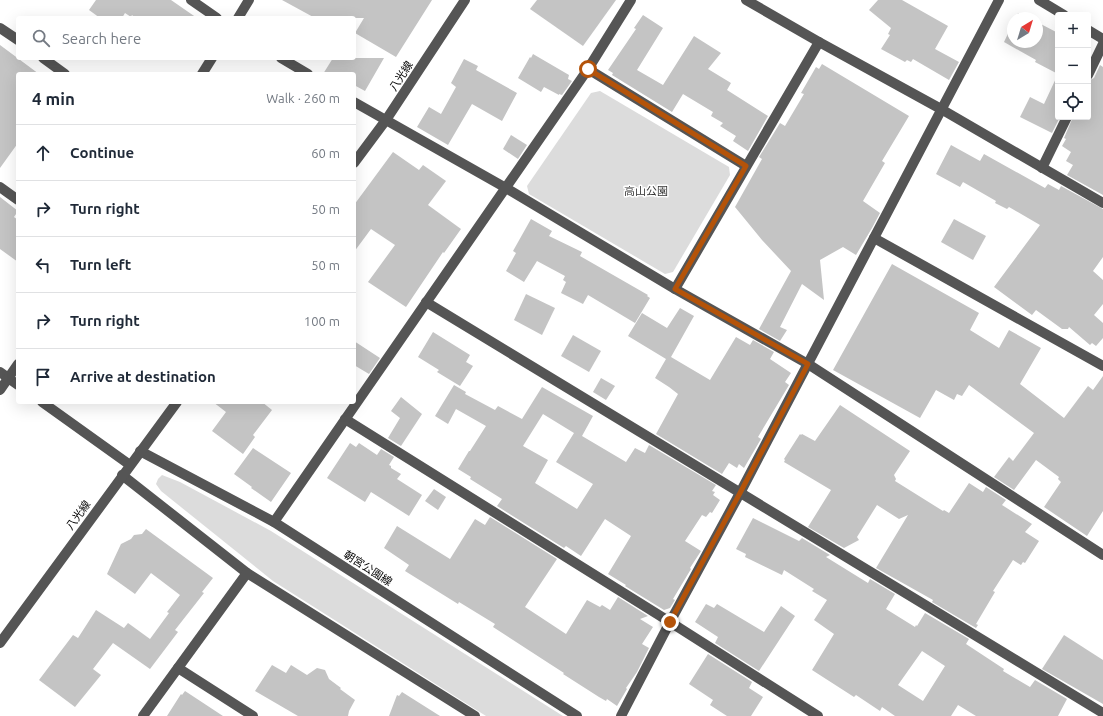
<!DOCTYPE html>
<html lang="en">
<head>
<meta charset="utf-8">
<style>
  body { margin:0; font-family:Ubuntu,"Noto Sans JP",sans-serif; background:#f2f2f3; color:#1f2937 }
  .controls { position:absolute; right:12px; top:12px; display:grid; overflow:hidden; border-radius:4px; box-shadow:0 4px 16px #0002 }
  .controls button { width:36px; height:36px; display:grid; place-items:center; padding:0; border:0; border-bottom:1px solid #e0e1e3; background:#fff; color:#1f2937; font:20px sans-serif }
  .compass { position:absolute; left:1007px; top:12px; width:36px; height:36px; border-radius:50%; background:#fff; box-shadow:0 4px 16px #0002; rotate:38deg }
  .stop { position:absolute; width:12px; height:12px; margin:-9px; border:3px solid #b45309; border-radius:50%; background:#fff }
  .stop.end { background:#b45309; border-color:#fff; box-shadow:0 1px 4px #0008 }
  .list { margin:0; padding:0; list-style:none }
  h2 { display:flex; justify-content:space-between; align-items:center; height:52px; margin:0; padding:0 16px; font-size:17px }
  h2 small { font-size:13px; font-weight:400; color:#747a83 }
  .list li { display:grid; grid-template-columns:26px 1fr auto; gap:12px; align-items:center; box-sizing:border-box; height:56px; padding:0 16px; border-top:1px solid #e0e1e3 }
  .list b { display:block; font-size:15px; white-space:nowrap }
  .list em { font-size:13px; font-style:normal; color:#747a83 }
  .icon { flex:none; width:22px; height:22px; fill:none; stroke:currentColor; stroke-width:2; stroke-linecap:round; stroke-linejoin:round }
  .map { position:relative; flex:none; width:1103px; height:716px; overflow:hidden }
  .search { position:absolute; background:#fff; box-shadow:0 4px 16px #0002; left:16px; top:16px; width:340px; height:44px; display:flex; align-items:center; gap:10px; box-sizing:border-box; padding:0 14px; border-radius:4px; color:#747a83; font-size:15px }
  .panel { position:absolute; background:#fff; box-shadow:0 4px 16px #0002; left:16px; top:72px; width:340px; height:332px; border-radius:4px }
  .map>svg:first-child { display:block }
  .green { fill:#dcdcdc }
  .building { fill:#c4c4c4; fill-rule:evenodd }
  .lines { fill:none; stroke-linecap:round; stroke-linejoin:round }
  .minor { stroke:#555; stroke-width:10 }
  .route { stroke:#b45309; stroke-width:5 }
  .labels { text-anchor:middle; stroke-width:3; stroke-linejoin:round; paint-order:stroke }
  .street-label { font-size:11px; fill:#000; stroke:#fff }
  .park-label { font-size:11px; fill:#333; stroke:#fff }
</style>
</head>
<body>
<div class="map">
<svg width="1103" height="716" viewBox="0 0 1103 716">
  <rect width="100%" height="100%" fill="#fff"/>
  <g class="green">
    <path d="M600,91L729,167L730,175L673,272L665,274L529,194L527,186L591,93Z"/>
    <path d="M162,475L180,482L271,531L563,716H486L273,581L161,491L156,484L158,479Z"/>
  </g>
  <g class="building">
    <path d="M96,0H171L197,18H135L132,15L131,17L125,13L122,18H100L89,10Z"/>
    <path d="M282,0H432L396,57L355,33L364,18H315Z"/>
    <path d="M537,0H616L583,46L530,9Z"/>
    <path d="M878,0H902L948,26L935,49L959,62L949,80L913,59L911,62L907,60L905,62L881,49L890,35L888,34L891,28L869,10Z"/>
    <path d="M1018,13L1029,18H1016Z"/>
    <path d="M643,15L663,28L637,70L663,85L694,36L721,53L708,69L731,83L727,90L768,116L748,151L733,141L736,136L720,126L723,123L711,116L713,112L683,94L672,112L612,75L613,73L608,70L636,29L634,28Z"/>
    <path d="M1037,22L1058,33V74L1035,62L1036,60L1004,42L1013,23V42H1037Z"/>
    <path d="M0,45L39,74H18V143L0,168Z"/>
    <path d="M533,54L569,75L568,79L572,81L562,95L559,94V95L544,87L541,92L518,78L530,57L531,58Z"/>
    <path d="M333,58H384L365,91L354,85V74H323Z"/>
    <path d="M464,59L478,66L476,70L517,93L502,121L472,104L448,145L417,127L429,107L441,114L456,87L451,83Z"/>
    <path d="M822,64L909,116L882,161L885,163L863,201L880,213L872,228L856,255L843,247L820,260L824,300L802,284L780,327L787,330L780,341L759,329L791,271L762,240L735,207L762,159L759,157L780,123L785,126L804,94L801,93L816,67L819,69Z"/>
    <path d="M1100,65L1103,67V195L1067,175L1073,165L1066,161L1071,152L1062,146L1066,139L1064,138L1073,117H1088V81L1094,78Z"/>
    <path d="M1058,74V117H1060L1052,133L1020,117L1030,97L1044,104Z"/>
    <path d="M511,135L527,145L518,159L503,149Z"/>
    <path d="M951,145L980,161L984,154L1045,188L1048,184L1059,190L1061,186L1103,209V257L1093,271L1103,280V304L1094,315L1103,323V338L1096,346L1092,343L1090,345L1069,327L1068,329H1062L1036,310L1032,315L994,287L1040,225L1009,207L1007,209L995,203L996,201L963,182L960,187L936,174Z"/>
    <path d="M393,152L419,170L423,165L446,181L428,205L461,229L444,253L443,252L406,307L368,282L395,245L371,229L354,252V205Z"/>
    <path d="M0,197L18,211L14,217L18,220V262L0,249Z"/>
    <path d="M531,219L552,231L549,236L582,252L580,256L648,295L647,296L650,298L635,323L588,295L583,304L561,293L566,282L563,280L565,276L537,261L524,282L506,271L516,253L513,251Z"/>
    <path d="M954,219L986,236L973,260L941,242Z"/>
    <path d="M892,264L979,313L970,330L999,348L1009,330L1041,348L1020,384L1064,418L1088,386L1093,390L1103,376V511L1087,536L1044,507L1061,482L1058,479L1059,477L1036,460L1014,490L994,477L1009,457L1013,461L1034,433L969,385L962,396L957,394L954,400L936,390L920,418L833,370Z"/>
    <path d="M526,294L555,308L542,335L514,320Z"/>
    <path d="M680,308L694,316L671,357L710,380L736,337L750,345L753,340L774,352L770,359L791,373L785,382L789,385L758,437L761,439L744,468L739,464L737,468L729,463L722,474L656,434L678,394L669,387L655,378L666,359L628,336L642,313L667,328Z"/>
    <path d="M433,332L470,355L466,362L473,366L460,386L437,372L439,370L418,357Z"/>
    <path d="M573,335L601,351L589,372L561,356Z"/>
    <path d="M354,341L380,358L369,374L354,365Z"/>
    <path d="M601,378L615,386L606,400L593,392Z"/>
    <path d="M454,385L466,392L465,394L495,410L498,406L522,419L542,387L593,416L582,436L626,462L635,448L645,453L649,445L716,485L712,491L715,492L713,495L720,500L712,513L710,512L706,517L702,515L685,541L701,551L690,568L691,569L673,599L675,600L670,608L664,610L625,586L626,585L608,574L631,536L605,519L581,556L566,546L564,548L497,506L502,499L470,479L471,477L458,469L469,451H470L486,426L456,409L448,424L435,416ZM543,414L574,433L556,462L593,484L577,509L535,483L548,460L523,446Z"/>
    <path d="M401,397L422,414L401,446L388,438L400,418L391,411Z"/>
    <path d="M213,402H262L272,410L253,435L255,437L243,454L212,431L226,412Z"/>
    <path d="M840,405L910,451L894,475L896,479L895,481L943,511L944,510L949,513L969,483L983,492L986,487L1006,500L1002,505L1032,524L1025,532L1039,541L1025,563L1023,562L1021,565L1013,560L993,591L995,592L976,624L978,625L976,628L932,602L933,600L876,568L908,515L899,519L877,505L857,537L859,540L844,548L808,527L831,490L784,462L785,460L784,459L800,434L801,435L802,434L815,441Z"/>
    <path d="M350,443L356,447L359,443L377,455L381,449L394,457L389,465L391,466V468L401,474L397,479L422,495L409,516L371,492L365,502L327,478Z"/>
    <path d="M253,448L291,473L271,502L251,488L252,487L234,474Z"/>
    <path d="M434,489L446,497L438,510L425,501Z"/>
    <path d="M490,517L557,559L525,607L566,634L587,600L600,607L602,605L610,610L618,597L648,616L640,619L653,627L642,644L649,648L637,672L626,688L627,689L617,706L607,699L606,701L599,697L563,674L564,673L550,664L493,627L495,624L459,602L458,604L405,571L409,565L384,548L397,526L450,559L475,519L485,525Z"/>
    <path d="M753,518L799,541L802,538L830,555L826,557L868,583L870,579L895,594L886,609L915,627L916,625L917,626L925,613L969,639L966,644L1004,669L1003,671L1030,687L1035,680L1067,699L1058,716H976L958,705L951,716H895L882,707L880,711L856,695L854,697L812,670L834,634L814,620L827,600L812,591L814,589L784,570L782,575L745,557L746,554L736,549ZM922,651L945,666L923,701L898,685Z"/>
    <path d="M146,529L213,578L202,592L204,593L175,630L178,632L150,669L113,643L93,669L101,675L75,707L39,680L73,635L78,638L96,610L124,628L128,623L150,639L169,613L167,612L180,595L151,573L135,594L107,574L121,544L131,539L134,535L142,534Z"/>
    <path d="M706,604L714,608L717,604L764,632L781,606L795,616L759,671L715,643L718,637L695,622Z"/>
    <path d="M1064,635L1103,660V704L1042,669Z"/>
    <path d="M708,654L752,682L749,688L763,697L751,716H727L710,705L713,700L689,684Z"/>
    <path d="M272,665L286,673L291,665L307,675L317,668L325,670L329,679L341,688L340,689L355,700L349,711L348,716H298L255,691Z"/>
    <path d="M185,691L223,716H167L181,694L182,695Z"/>
    <path d="M402,692L440,716H389L397,695L399,696Z"/>
  </g>
  <g class="lines">
    <g class="minor">
      <path d="M191,0L217,18"/>
      <path d="M746,0L819,42L941,109L1103,203"/>
      <path d="M1039,0L1064,15"/>
      <path d="M238,18L249,0"/>
      <path d="M0,28L18,40"/>
      <path d="M1088,30L1103,39"/>
      <path d="M43,58L65,74"/>
      <path d="M281,58L308,74"/>
      <path d="M588,69L746,166"/>
      <path d="M202,74L212,58"/>
      <path d="M1088,75L1103,44"/>
      <path d="M354,102L506,188L675,289L808,364L1103,555"/>
      <path d="M354,163L386,120L465,0"/>
      <path d="M1042,168L1067,117"/>
      <path d="M0,187L18,200"/>
      <path d="M874,238L1103,366"/>
      <path d="M675,289L819,42"/>
      <path d="M426,302L1103,713"/>
      <path d="M0,372L18,385"/>
      <path d="M0,390L18,364"/>
      <path d="M42,402L130,465"/>
      <path d="M345,419L670,622L818,716"/>
      <path d="M140,451L274,522L577,716"/>
      <path d="M122,475L247,573L475,716"/>
      <path d="M274,522L588,69L631,0"/>
      <path d="M0,643L177,402"/>
      <path d="M178,668L253,716"/>
      <path d="M143,716L247,573"/>
      <path d="M621,716L670,622L740,493L999,0"/>
    </g>
  </g>
  <g class="lines">
    <path class="route" d="M588,69L746,166L675,289L808,364L740,493L670,622"/>
  </g>
  <g class="labels">
    <g class="street-label">
      <text transform="translate(401 76) rotate(-57)" y="4">八光線</text>
      <text transform="translate(78 515) rotate(-54)" y="4">八光線</text>
      <text transform="translate(368 568) rotate(33)" y="4">朝宮公園線</text>
    </g>
    <g class="park-label">
      <text x="646" y="195">高山公園</text>
    </g>
  </g>
</svg>
<div class="controls">
<button>+</button>
<button>−</button>
<button><svg class="icon" aria-label="locate" viewBox="0 0 24 24"><circle cx="12" cy="12" r="6"/><path d="M12 2v4M12 18v4M2 12h4M18 12h4"/></svg></button>
</div>
<svg class="compass" viewBox="-18 -18 36 36"><path d="M0-13l5 13h-10z" fill="#e53935"/><path d="M0 13l5-13h-10z" fill="#747a83"/></svg>
<div class="stop" style="left:588px;top:69px"></div>
<div class="stop end" style="left:670px;top:622px"></div>
<div class="search"><svg class="icon" aria-label="search" viewBox="0 0 24 24"><circle cx="10" cy="10" r="6"/><path d="M15 15l6 6"/></svg>Search here</div>
<section class="panel">
<h2>4 min<small>Walk · 260 m</small></h2>
<ul class="list">
<li><svg class="icon" aria-label="ahead" viewBox="0 0 24 24"><path d="M12 20V5M6 11l6-6 6 6"/></svg><div><b>Continue</b></div><em>60 m</em></li>
<li><svg class="icon" aria-label="right" viewBox="0 0 24 24"><path d="M7 20v-9h11M14 6l5 5-5 5"/></svg><div><b>Turn right</b></div><em>50 m</em></li>
<li><svg class="icon" aria-label="left" viewBox="0 0 24 24"><path d="M17 20v-9H6M10 6l-5 5 5 5"/></svg><div><b>Turn left</b></div><em>50 m</em></li>
<li><svg class="icon" aria-label="right" viewBox="0 0 24 24"><path d="M7 20v-9h11M14 6l5 5-5 5"/></svg><div><b>Turn right</b></div><em>100 m</em></li>
<li><svg class="icon" aria-label="arrive" viewBox="0 0 24 24"><path d="M6 21V4h12l-3 4 3 4H6"/></svg><div><b>Arrive at destination</b></div></li>
</ul>
</section>
</div>
</body>
</html>
